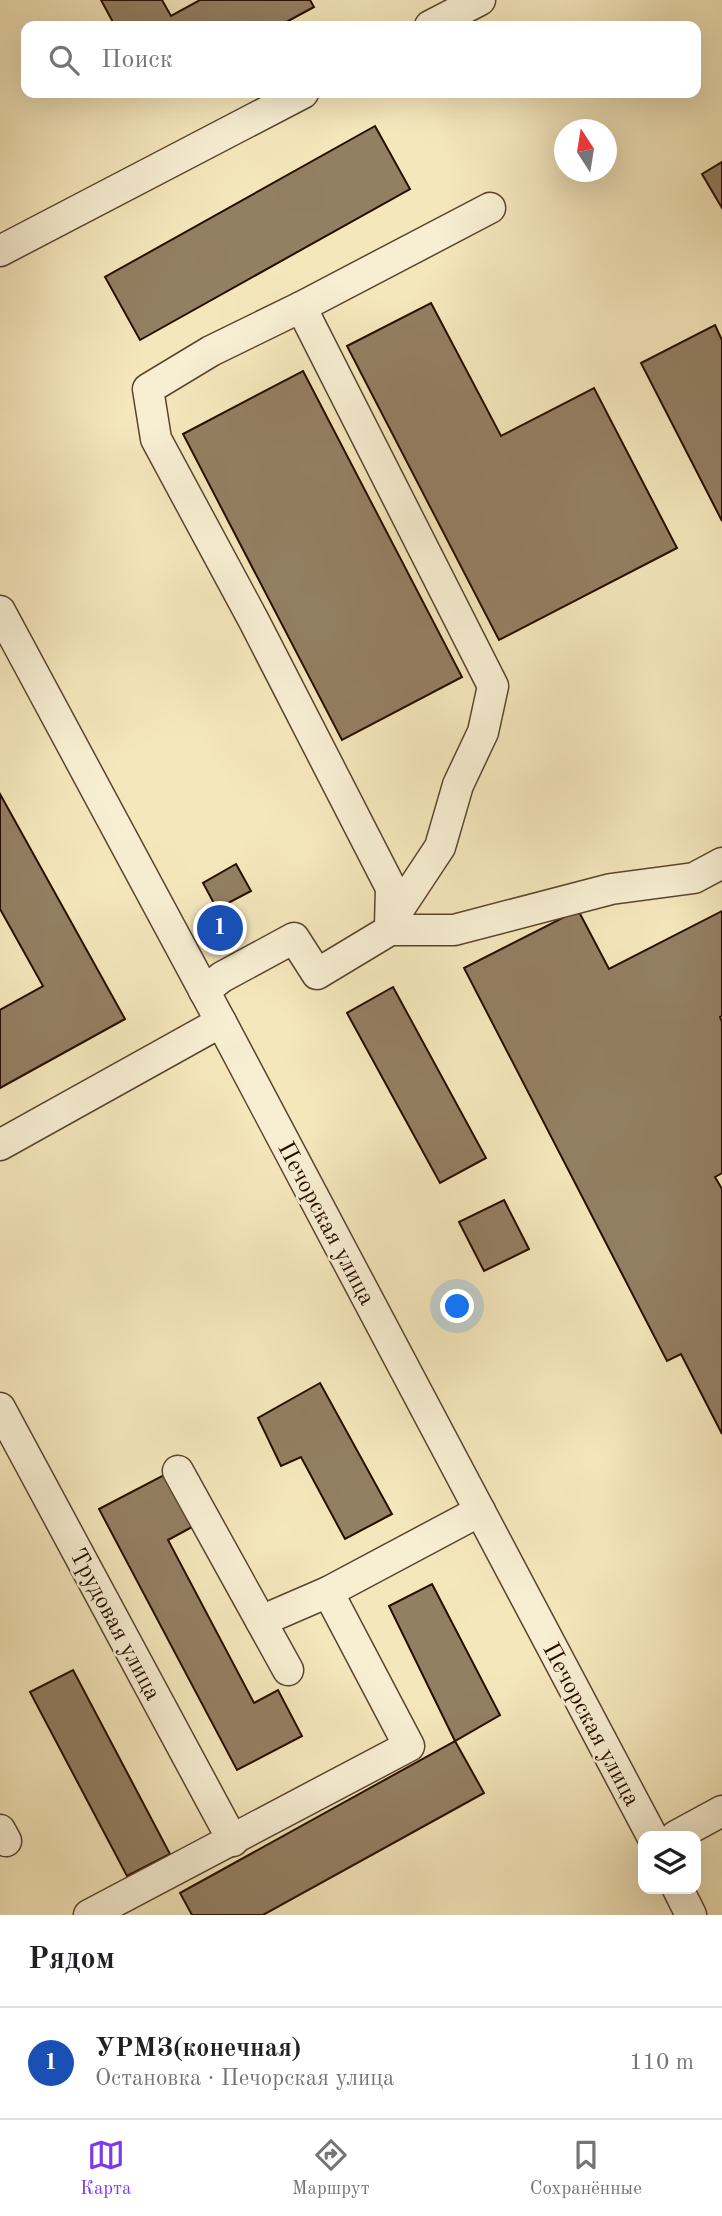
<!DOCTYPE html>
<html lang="ru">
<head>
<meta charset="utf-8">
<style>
  body { margin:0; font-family:"Old Standard TT",serif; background:#f6f6f6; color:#202124 }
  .controls { position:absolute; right:21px; bottom:21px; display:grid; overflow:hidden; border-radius:14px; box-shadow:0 7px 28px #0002 }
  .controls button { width:63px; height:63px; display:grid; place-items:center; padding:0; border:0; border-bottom:2px solid #e0e0e0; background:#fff; color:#202124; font:35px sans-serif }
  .compass { position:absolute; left:554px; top:119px; width:63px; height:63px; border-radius:50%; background:#fff; box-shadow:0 7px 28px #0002; rotate:348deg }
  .you { position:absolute; left:458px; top:1307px; width:24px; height:24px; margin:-18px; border:5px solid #fff; border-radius:50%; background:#1a73e8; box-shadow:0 0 0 10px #1a73e833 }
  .badge { display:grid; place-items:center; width:46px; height:46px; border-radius:50%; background:#7c3aed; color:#fff; font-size:23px; font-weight:700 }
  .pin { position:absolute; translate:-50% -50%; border:4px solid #fff; box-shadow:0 2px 7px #0006 }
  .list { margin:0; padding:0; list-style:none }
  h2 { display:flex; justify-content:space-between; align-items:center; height:91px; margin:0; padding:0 28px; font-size:30px }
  h2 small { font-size:23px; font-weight:400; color:#757577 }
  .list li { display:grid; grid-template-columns:46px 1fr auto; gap:21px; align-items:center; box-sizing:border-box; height:112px; padding:0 28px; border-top:2px solid #e0e0e0 }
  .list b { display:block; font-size:26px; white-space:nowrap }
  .list p { margin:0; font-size:23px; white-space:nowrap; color:#757577 }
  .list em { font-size:23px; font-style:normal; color:#757577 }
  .icon { flex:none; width:38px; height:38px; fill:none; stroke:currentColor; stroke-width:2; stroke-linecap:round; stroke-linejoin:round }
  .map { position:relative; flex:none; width:722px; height:1915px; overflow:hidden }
  .search { position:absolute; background:#fff; box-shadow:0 7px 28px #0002; left:21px; right:21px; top:21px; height:77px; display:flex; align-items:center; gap:18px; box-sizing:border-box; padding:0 24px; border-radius:14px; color:#757577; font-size:26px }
  .sheet { height:203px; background:#fff }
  nav { display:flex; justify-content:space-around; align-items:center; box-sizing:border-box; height:98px; border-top:2px solid #e0e0e0; background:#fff; font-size:19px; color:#757577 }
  nav a { display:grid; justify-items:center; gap:4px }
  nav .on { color:#7c3aed }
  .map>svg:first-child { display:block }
  .building { fill:#937f62; stroke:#280e00; stroke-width:2 }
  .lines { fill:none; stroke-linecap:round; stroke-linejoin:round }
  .minor-casing { stroke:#5b442f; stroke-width:33 }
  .minor { stroke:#f8efd3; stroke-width:30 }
  .labels { text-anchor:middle; stroke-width:5; stroke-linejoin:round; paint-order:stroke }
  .street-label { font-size:24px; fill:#280e00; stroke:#f8efd3 }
</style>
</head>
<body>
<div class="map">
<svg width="722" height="1915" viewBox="0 0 722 1915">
  <rect width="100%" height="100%" fill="#f5e7bc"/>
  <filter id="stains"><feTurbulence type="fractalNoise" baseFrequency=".00286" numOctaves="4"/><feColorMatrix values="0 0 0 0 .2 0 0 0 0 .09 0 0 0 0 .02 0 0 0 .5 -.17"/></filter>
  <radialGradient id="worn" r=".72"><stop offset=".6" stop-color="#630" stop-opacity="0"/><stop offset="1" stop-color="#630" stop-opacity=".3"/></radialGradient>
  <g class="building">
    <path d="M101,0H162L171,16L200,0H310L314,7L279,26H115Z"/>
    <path d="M375,126L410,189L140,340L105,277Z"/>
    <path d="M722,162V208L702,174Z"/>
    <path d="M431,303L501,436L594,388L677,548L499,640L347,346Z"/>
    <path d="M715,325L722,340V521L641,363Z"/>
    <path d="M303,371L462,677L342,740L183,434Z"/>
    <path d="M0,794L125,1019L0,1088V1010L43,986L0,909Z"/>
    <path d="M236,864L251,891L217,909L203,883Z"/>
    <path d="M578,910L609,969L722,911V1016L720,1017L722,1022V1173L715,1177L722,1189V1434L681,1354L667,1361L464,968Z"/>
    <path d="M393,987L486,1158L440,1183L347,1013Z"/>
    <path d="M504,1200L529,1249L484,1271L459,1222Z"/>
    <path d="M320,1383L392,1514L345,1539L301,1457L281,1466L258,1418Z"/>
    <path d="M164,1475L192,1527L168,1540L254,1703L278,1690L302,1736L237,1770L99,1509Z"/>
    <path d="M432,1584L500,1715L455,1741L389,1606Z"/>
    <path d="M73,1670L170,1854L127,1876L30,1692Z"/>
    <path d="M455,1741L484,1793L263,1915H192L180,1893Z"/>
  </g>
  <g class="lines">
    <defs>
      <g id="minor">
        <path d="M430,26L480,0"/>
        <path d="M0,251L303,93"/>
        <path d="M301,307L211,351L148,389L156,439L254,621L391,888L390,926"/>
        <path d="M0,611L221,1022L652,1836"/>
        <path d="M390,930L395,915L440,847L458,785L483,732L493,686L301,307L490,208"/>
        <path d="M204,991L222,977L294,938L317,974L390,930H454L611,889L694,878L722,863"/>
        <path d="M0,1145L221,1022"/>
        <path d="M0,1408L233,1841"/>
        <path d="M178,1471L288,1670"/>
        <path d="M261,1621L328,1592L480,1511"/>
        <path d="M0,1830L6,1841"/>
        <path d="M676,1836L722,1811"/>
        <path d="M678,1889L691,1915"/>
        <path d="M89,1915L409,1746L328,1592"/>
      </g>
    </defs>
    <use href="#minor" class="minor-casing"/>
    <use href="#minor" class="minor"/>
  </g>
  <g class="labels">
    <g class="street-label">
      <text transform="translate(327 1223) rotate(62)" y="8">Печорская улица</text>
      <text transform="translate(116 1624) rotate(62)" y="8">Трудовая улица</text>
      <text transform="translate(592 1724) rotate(62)" y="8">Печорская улица</text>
    </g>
  </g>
  <rect width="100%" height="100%" filter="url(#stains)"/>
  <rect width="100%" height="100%" fill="url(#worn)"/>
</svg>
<div class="controls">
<button><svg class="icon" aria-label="layers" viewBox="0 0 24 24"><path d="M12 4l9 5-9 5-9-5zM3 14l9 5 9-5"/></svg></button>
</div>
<svg class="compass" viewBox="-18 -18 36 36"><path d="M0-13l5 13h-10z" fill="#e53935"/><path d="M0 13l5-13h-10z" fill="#757577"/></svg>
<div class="you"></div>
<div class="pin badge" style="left:220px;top:928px;background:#1a4fb4">1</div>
<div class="search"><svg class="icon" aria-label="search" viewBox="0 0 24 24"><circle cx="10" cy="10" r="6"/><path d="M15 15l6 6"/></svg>Поиск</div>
</div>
<section class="sheet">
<h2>Рядом<small></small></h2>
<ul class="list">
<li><span class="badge" style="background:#1a4fb4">1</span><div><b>УРМЗ(конечная)</b><p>Остановка · Печорская улица</p></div><em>110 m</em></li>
</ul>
</section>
<nav>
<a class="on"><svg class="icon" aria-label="map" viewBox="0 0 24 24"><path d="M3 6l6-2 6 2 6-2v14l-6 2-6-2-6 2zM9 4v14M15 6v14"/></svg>Карта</a>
<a><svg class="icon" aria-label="directions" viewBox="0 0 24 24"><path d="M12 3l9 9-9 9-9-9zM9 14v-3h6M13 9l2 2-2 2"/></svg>Маршрут</a>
<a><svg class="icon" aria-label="saved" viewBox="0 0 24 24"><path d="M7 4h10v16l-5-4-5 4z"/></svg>Сохранённые</a>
</nav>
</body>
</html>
